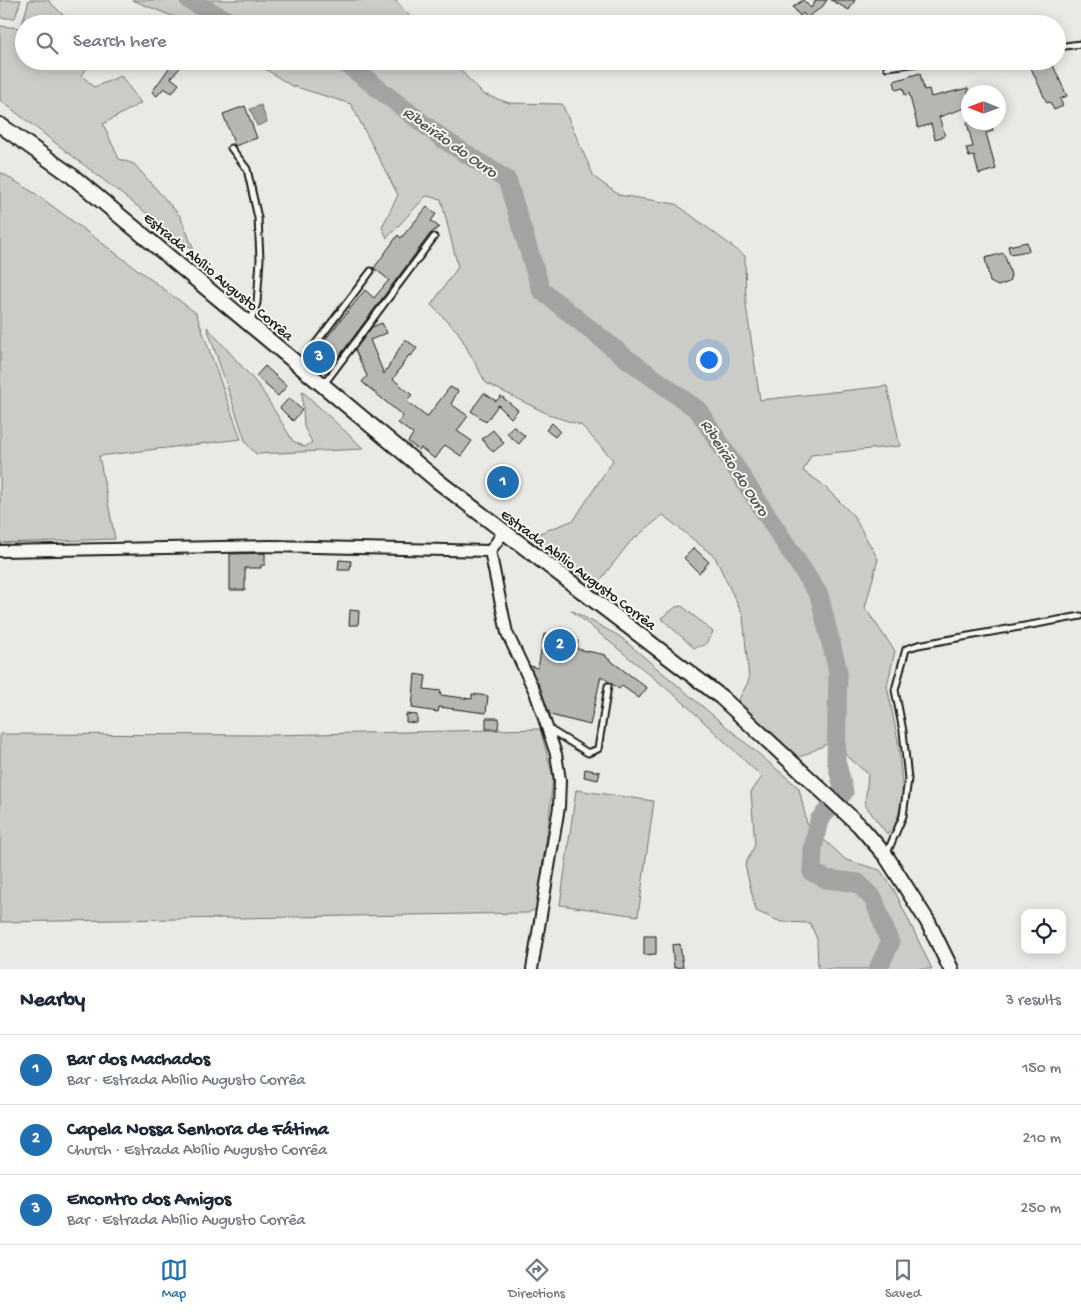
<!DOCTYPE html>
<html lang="en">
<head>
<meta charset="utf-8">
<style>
  body { margin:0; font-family:"Gochi Hand",sans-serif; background:#f2f2f3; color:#1f2937 }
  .controls { position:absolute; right:15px; bottom:15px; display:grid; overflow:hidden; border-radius:10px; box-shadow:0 2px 12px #0003 }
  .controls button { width:45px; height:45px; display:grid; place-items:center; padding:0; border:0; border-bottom:1px solid #e0e1e3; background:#fff; color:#1f2937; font:25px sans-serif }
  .compass { position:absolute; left:961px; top:85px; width:45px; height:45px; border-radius:50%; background:#fff; box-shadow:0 2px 12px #0003; rotate:271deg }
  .you { position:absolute; left:708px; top:359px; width:18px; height:18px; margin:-12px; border:4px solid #fff; border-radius:50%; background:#1a73e8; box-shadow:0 0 0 8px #1a73e833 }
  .badge { display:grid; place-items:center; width:32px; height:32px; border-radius:50%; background:#1f6fb2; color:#fff; font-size:16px; font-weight:700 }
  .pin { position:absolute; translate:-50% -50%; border:2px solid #fff; box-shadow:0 1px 5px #0006 }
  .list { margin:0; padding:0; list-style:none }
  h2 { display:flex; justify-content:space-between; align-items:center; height:65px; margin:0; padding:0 20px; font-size:21px }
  h2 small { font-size:16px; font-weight:400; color:#747a83 }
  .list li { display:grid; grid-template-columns:32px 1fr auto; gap:15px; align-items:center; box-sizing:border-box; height:70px; padding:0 20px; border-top:1px solid #e0e1e3 }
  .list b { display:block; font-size:19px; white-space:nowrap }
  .list p { margin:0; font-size:16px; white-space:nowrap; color:#747a83 }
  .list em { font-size:16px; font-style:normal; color:#747a83 }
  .icon { flex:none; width:28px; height:28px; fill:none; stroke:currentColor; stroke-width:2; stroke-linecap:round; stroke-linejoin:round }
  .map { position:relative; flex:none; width:1081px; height:969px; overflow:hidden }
  .search { position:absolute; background:#fff; box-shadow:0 2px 12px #0003; left:15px; right:15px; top:15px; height:55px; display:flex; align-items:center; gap:12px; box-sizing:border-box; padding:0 18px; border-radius:28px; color:#747a83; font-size:19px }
  .sheet { height:275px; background:#fff }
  nav { display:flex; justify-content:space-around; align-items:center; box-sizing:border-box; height:70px; border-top:1px solid #e0e1e3; background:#fff; font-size:14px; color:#747a83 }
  nav a { display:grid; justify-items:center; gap:2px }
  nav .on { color:#1f6fb2 }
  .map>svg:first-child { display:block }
  .green { fill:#cbcbc7; stroke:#747472 }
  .water { fill:#a3a3a1; stroke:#6d6d6c }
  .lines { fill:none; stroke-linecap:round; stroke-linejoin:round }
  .river { stroke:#a3a3a1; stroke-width:19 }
  .building { fill:#b6b6b3; stroke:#1c1c1c }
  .lane-casing { stroke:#1c1c1c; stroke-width:9 }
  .street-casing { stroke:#1c1c1c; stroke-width:14 }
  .secondary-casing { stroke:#1c1c1c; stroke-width:18 }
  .lane { stroke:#f6f6f2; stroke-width:5 }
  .street { stroke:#f6f6f2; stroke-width:10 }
  .secondary { stroke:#f6f6f2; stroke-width:14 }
  .labels { text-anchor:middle; stroke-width:4; stroke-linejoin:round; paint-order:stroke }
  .street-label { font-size:15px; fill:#1c1c1c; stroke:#f6f6f2 }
  .water-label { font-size:16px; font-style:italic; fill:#525251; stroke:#f6f6f2 }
</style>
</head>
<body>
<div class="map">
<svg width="1081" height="969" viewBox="0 0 1081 969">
  <rect width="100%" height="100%" fill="#e9e9e5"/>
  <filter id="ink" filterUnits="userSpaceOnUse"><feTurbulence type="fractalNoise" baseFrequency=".02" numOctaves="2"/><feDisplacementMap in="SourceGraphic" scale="10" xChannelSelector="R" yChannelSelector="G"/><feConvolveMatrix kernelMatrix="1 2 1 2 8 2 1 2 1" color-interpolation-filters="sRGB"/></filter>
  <g filter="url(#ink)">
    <g class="green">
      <path d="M0,0H21L15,18H0Z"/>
      <path d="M29,0H48L72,24H24V61H94L81,75L94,87L121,76L141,103L103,124L119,159L134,164L180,216L194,250L0,100V26L21,28Z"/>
      <path d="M132,0H395L417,24H192Z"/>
      <path d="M253,61H452L483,94L509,103L562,104L594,177L619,195L676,204L745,256L746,305L760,400L887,386L900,446L811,455L803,471L821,483L853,515L878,559L865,608L895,651L887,686L898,741L903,795L896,825L887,834L865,805L868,774L831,742L798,758L738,701L749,680L743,616L715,557L663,515L630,542L594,588L527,538L574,520L613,460L581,425L552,416L486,383L458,332L431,305L458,267L441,199L426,196L387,238L382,227L398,195L351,104L290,85Z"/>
      <path d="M0,172L36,194L196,313L241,439L99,456L115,539L0,543Z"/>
      <path d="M207,327L260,387L293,441L305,447L312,442L304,427L302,391L364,449L256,454L246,443Z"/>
      <path d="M682,606L713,632L705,645L694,648L661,618L676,607Z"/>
      <path d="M571,610L619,636L799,788L807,824L846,860L880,870L894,890L932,969H818L817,939L810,923L781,922L756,911L745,865L755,845L751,792L762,777L683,702Z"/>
      <path d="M540,729L553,776L549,820L536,909L528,913L0,922V734L272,735Z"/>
      <path d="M576,790L654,801L638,916L560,905Z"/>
    </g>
    <path class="water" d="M261,105L267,122L257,126L250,109Z"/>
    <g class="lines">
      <g class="river">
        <path d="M189,0L234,24"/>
        <path d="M336,61L348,65L443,139L507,180L541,290L626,358L698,410L819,595L838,671L836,760L844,792L819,820L813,848L812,872L826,879L858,883L874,900L890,943L878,969"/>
      </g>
    </g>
    <g class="building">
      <path d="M803,0L811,8L816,0H827L822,7L804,20L805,16L803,13L800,16L793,7Z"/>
      <path d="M831,0H855L849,10Z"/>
      <path d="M174,61H186L171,78L179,84L172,93L164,88L157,96L152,92Z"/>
      <path d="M1042,61H1051L1067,96L1060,99L1063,106L1054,110L1050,102L1047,103L1030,66Z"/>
      <path d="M920,73L924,90L929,89L931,97L968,88V107L939,117L945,136L935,139L931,124L918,128L909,93L905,95L903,88L896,90L894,81Z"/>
      <path d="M245,106L257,138L235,146L223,114Z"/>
      <path d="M967,122H991L993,131L986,133L996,169L979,174L974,156L969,157L966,148L973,147Z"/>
      <path d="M427,207L436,214L431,221L439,227L430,234L326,374L319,368L317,369L308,361L365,290L374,298L389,280L374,268L398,235L401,238Z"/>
      <path d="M1027,242L1029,251L1010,254L1008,246Z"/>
      <path d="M1004,253L1011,275L1009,282L998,286L990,282L985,258Z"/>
      <path d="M382,323L387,333L370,340L384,374L405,339L417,348L411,356L409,355L393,379L412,395L406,401L427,417L450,387L458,391L451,404L468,416L457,431L472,441L461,456L445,445L435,459L421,448L419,450L408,442L413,434L398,423L403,416L362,382L367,376L355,350L372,327Z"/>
      <path d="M265,366L287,386L278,396L256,376Z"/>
      <path d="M484,393L496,401L501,396L518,410L511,418L498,405L486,422L471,411Z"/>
      <path d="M289,398L302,410L293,421L280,408Z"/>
      <path d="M552,423L560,431L555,437L546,430Z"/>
      <path d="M513,426L525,436L519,444L507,434Z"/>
      <path d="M493,430L504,443L493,452L482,439Z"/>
      <path d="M501,469L516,480L504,495L489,485Z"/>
      <path d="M694,548L709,562L699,573L684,558Z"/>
      <path d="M265,553V565H261V568H245V590H230V554Z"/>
      <path d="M339,560L351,561L350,570H338Z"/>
      <path d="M350,610L359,611L358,625H349Z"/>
      <path d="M544,634L578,641L577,649L606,655V657L647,688L639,698L622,686L619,689L601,676L590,725L550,715L530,666L538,668Z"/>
      <path d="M415,674L426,676L424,689L441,691L440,695L472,699V694L488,696L486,713L439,707L438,712L412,708Z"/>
      <path d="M406,714L417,715V723L406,722Z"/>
      <path d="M486,718H499L498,729H486Z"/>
      <path d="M585,769L600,772L598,780L584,777Z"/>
      <path d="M644,936H656V954L644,955Z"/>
      <path d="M680,944L683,967L674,968L672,945Z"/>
    </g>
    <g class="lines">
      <defs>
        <g id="lane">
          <path d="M1057,47L1081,44"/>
          <path d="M887,67L935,61"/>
          <path d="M231,148L247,169L258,218L260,259L257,303L250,323"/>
          <path d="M300,364L371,271"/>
          <path d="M324,384L434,237"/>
          <path d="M549,729L588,753L598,749L608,686"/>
          <path d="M887,853L903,816L908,779L903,731L895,690L906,649L918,645L1081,616"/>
        </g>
        <g id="street">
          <path d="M503,533L490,551L507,633L535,692L556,754L560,780L559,807L532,969"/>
          <path d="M0,551L271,546L490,551"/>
        </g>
        <path id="secondary" d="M0,125L72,176L439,482L721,697L859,825L886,856L928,922L951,969"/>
      </defs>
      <use href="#lane" class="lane-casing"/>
      <use href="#street" class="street-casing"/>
      <use href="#secondary" class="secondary-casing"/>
      <use href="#lane" class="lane"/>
      <use href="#street" class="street"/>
      <use href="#secondary" class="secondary"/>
    </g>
  </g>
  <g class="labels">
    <g class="street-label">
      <text transform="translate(219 276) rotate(40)" y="5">Estrada Abílio Augusto Corrêa</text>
      <text transform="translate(579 569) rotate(37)" y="5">Estrada Abílio Augusto Corrêa</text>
    </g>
    <g class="water-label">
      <text transform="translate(451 141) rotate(35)" y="6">Ribeirão do Ouro</text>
      <text transform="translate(736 467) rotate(57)" y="6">Ribeirão do Ouro</text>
    </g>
  </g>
</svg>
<div class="controls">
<button><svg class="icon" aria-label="locate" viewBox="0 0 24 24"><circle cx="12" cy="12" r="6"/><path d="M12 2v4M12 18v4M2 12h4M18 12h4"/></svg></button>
</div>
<svg class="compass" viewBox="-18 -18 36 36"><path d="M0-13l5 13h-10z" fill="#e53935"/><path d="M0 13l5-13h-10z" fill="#747a83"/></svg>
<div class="you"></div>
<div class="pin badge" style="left:503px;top:482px">1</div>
<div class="pin badge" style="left:560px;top:645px">2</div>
<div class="pin badge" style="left:319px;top:357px">3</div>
<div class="search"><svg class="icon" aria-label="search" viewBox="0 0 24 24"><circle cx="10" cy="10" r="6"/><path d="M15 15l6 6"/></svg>Search here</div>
</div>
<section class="sheet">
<h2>Nearby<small>3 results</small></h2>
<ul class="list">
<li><span class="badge">1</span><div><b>Bar dos Machados</b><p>Bar · Estrada Abílio Augusto Corrêa</p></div><em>150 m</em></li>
<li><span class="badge">2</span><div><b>Capela Nossa Senhora de Fátima</b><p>Church · Estrada Abílio Augusto Corrêa</p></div><em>210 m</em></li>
<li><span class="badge">3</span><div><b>Encontro dos Amigos</b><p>Bar · Estrada Abílio Augusto Corrêa</p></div><em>250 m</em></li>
</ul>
</section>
<nav>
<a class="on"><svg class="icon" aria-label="map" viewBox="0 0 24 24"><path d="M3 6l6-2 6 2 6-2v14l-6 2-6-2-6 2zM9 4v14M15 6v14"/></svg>Map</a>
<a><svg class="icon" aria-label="directions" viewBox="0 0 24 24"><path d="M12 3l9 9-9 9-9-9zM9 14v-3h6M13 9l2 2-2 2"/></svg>Directions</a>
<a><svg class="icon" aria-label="saved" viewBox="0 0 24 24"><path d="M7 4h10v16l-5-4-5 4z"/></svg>Saved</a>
</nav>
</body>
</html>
